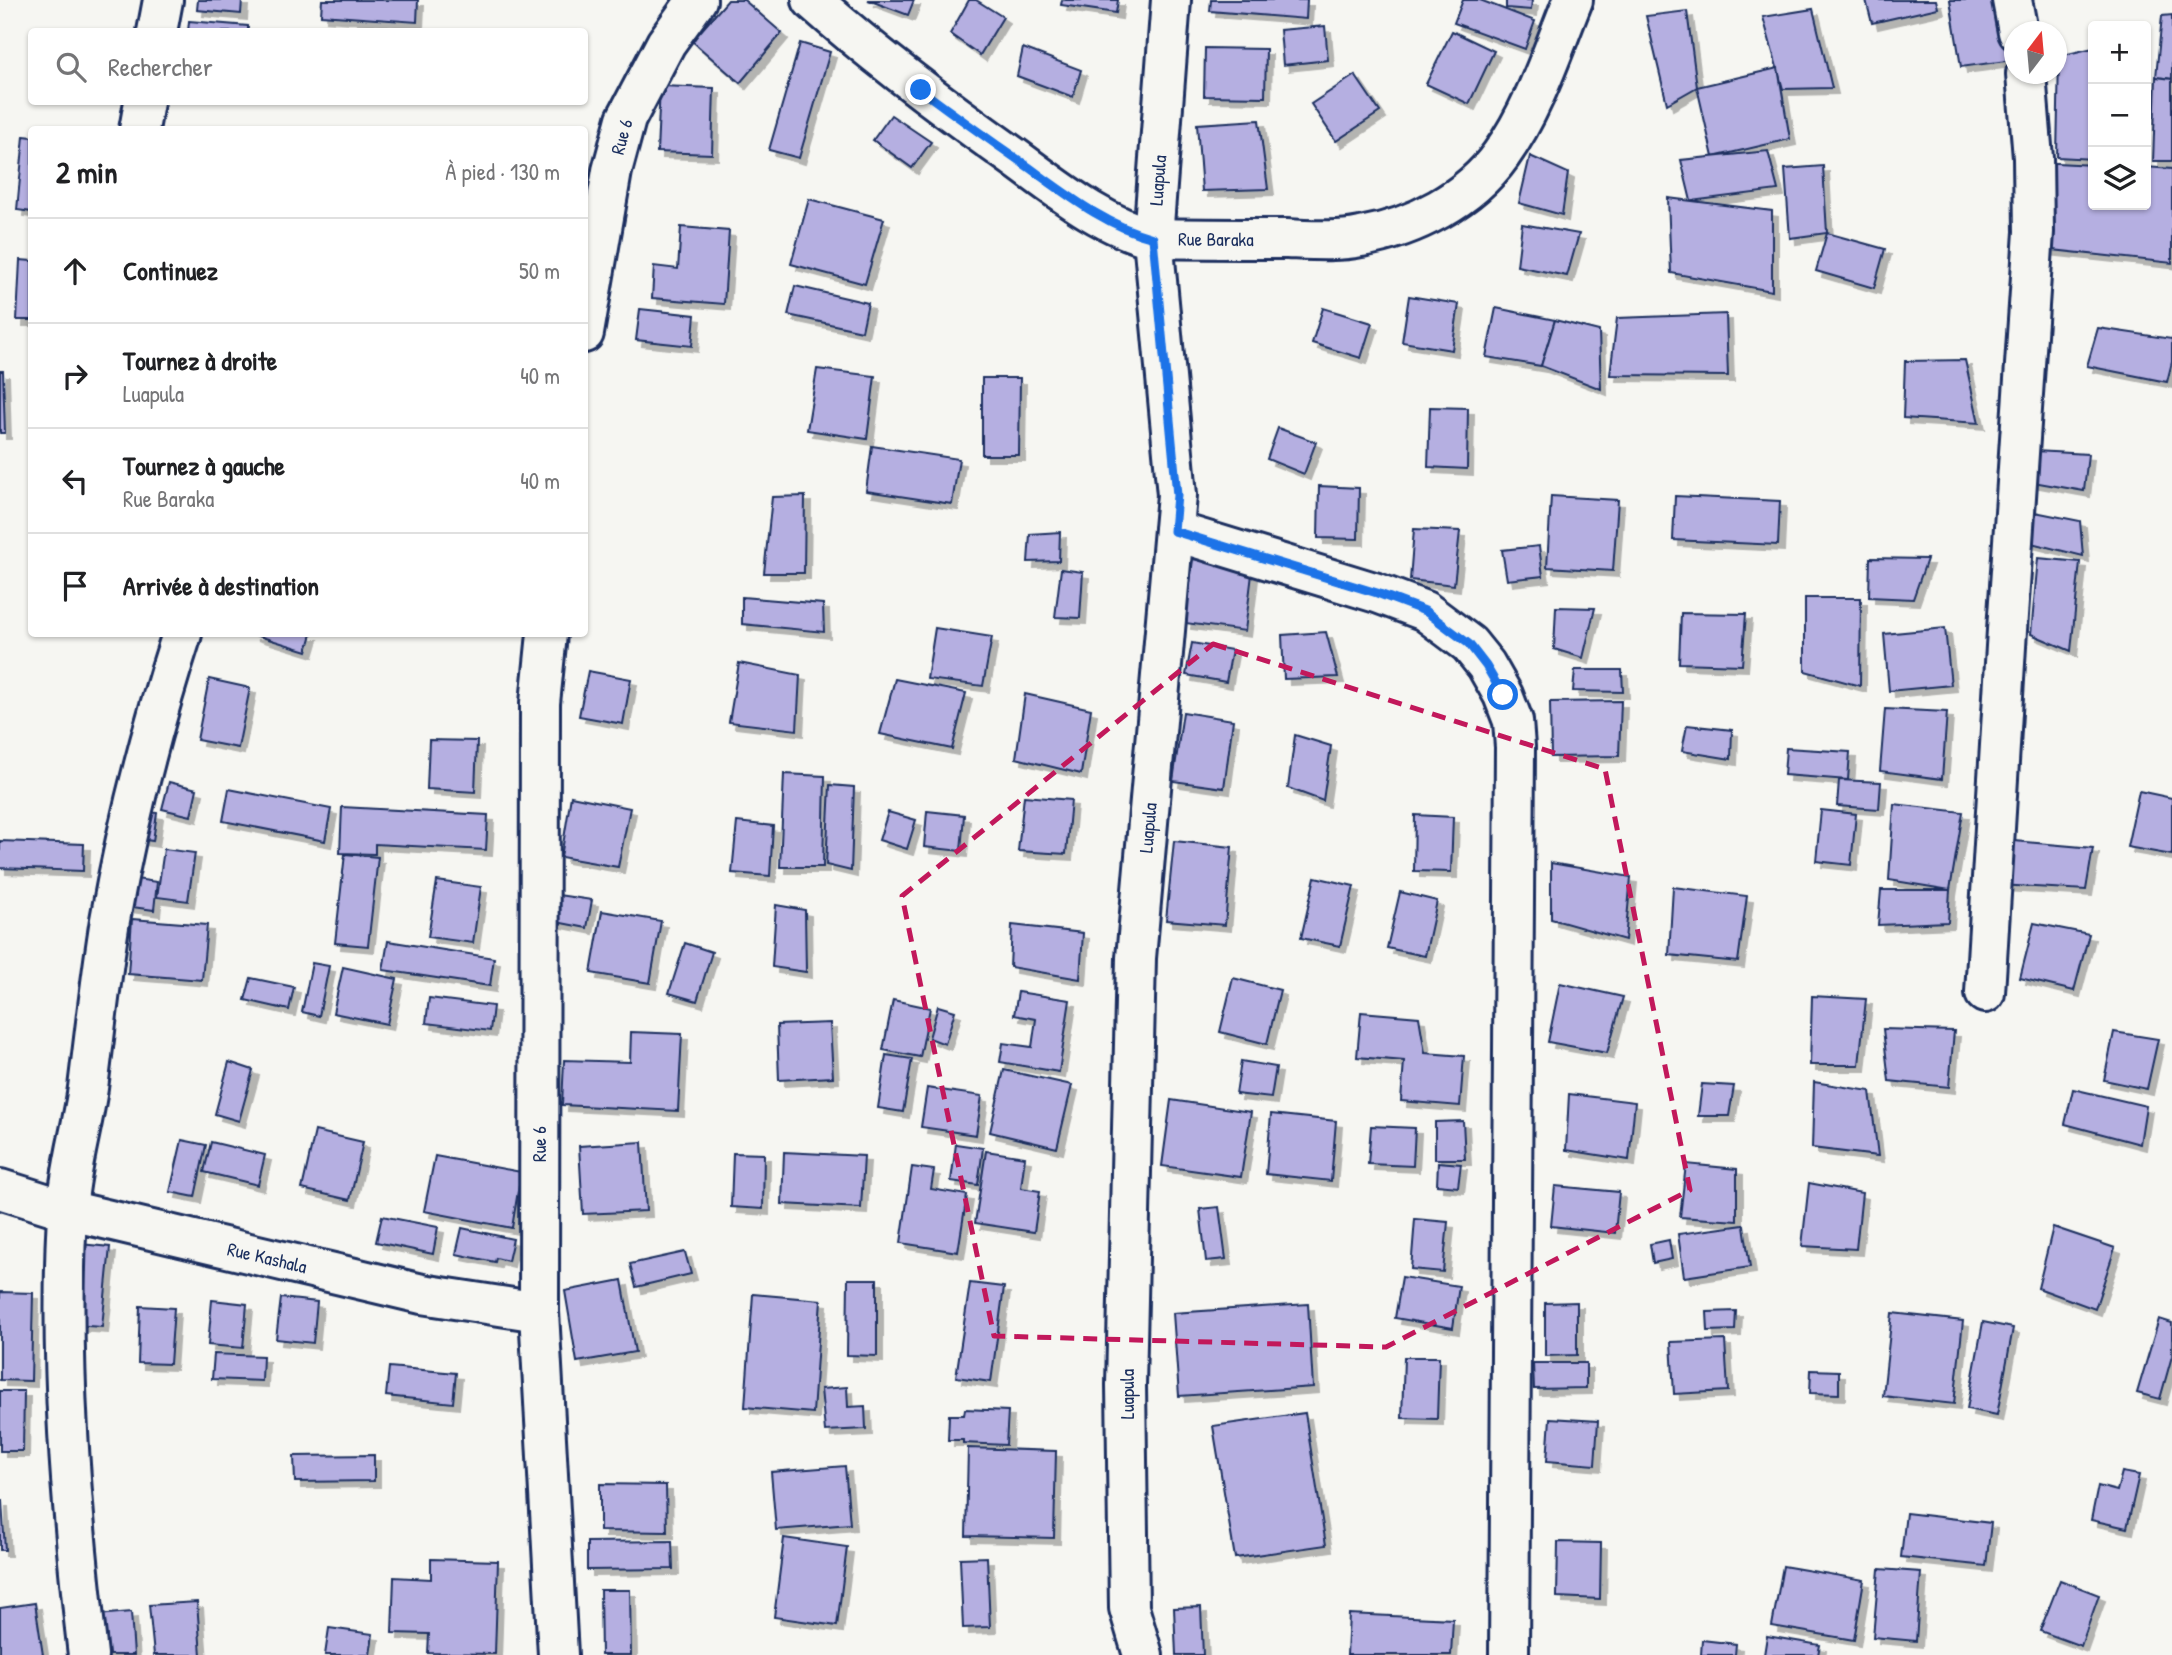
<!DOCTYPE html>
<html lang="fr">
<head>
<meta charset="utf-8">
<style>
  body { margin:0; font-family:"Patrick Hand",sans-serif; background:#f6f6f6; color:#202124 }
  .controls { position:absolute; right:21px; top:21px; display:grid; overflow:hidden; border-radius:7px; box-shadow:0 2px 5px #0004 }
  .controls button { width:63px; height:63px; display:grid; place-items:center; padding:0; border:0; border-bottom:2px solid #e0e0e0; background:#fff; color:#202124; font:35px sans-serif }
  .compass { position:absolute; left:2004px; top:21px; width:63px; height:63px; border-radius:50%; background:#fff; box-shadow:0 2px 5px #0004; rotate:16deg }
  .stop { position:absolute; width:21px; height:21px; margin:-16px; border:5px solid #1a73e8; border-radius:50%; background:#fff }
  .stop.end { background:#1a73e8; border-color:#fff; box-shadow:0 2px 7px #0008 }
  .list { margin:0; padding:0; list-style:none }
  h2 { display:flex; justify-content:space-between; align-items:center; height:91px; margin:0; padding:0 28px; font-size:30px }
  h2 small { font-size:23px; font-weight:400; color:#757577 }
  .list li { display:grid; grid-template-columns:46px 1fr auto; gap:21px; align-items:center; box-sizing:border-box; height:105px; padding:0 28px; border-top:2px solid #e0e0e0 }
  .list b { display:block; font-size:26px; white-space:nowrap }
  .list p { margin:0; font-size:23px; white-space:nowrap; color:#757577 }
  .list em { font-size:23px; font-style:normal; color:#757577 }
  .icon { flex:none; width:38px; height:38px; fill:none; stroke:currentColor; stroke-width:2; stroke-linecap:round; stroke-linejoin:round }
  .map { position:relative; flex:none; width:2172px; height:1655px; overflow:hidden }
  .search { position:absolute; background:#fff; box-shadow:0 2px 5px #0004; left:28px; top:28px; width:560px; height:77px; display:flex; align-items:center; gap:18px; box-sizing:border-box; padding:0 24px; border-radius:7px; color:#757577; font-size:26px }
  .panel { position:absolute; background:#fff; box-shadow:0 2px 5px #0004; left:28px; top:126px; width:560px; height:511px; border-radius:7px }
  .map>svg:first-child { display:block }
  .building { fill:#b5afe1; stroke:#1b2f5e; stroke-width:2; filter:url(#shadow) }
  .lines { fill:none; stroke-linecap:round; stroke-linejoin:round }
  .minor-casing { stroke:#1b2f5e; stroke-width:44 }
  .minor { stroke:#f6f6f2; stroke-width:38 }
  .route { stroke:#1a73e8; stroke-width:9 }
  .marked { fill:none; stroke:#c2185b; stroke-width:5; stroke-dasharray:14 9; stroke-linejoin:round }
  .labels { text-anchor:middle; stroke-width:6; stroke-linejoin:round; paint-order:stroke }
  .street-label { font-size:19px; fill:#1b2f5e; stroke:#f6f6f2 }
</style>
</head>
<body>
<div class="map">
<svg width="2172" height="1655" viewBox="0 0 2172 1655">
  <defs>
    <filter id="shadow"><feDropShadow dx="6" dy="6" stdDeviation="0" flood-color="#0004"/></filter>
  </defs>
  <rect width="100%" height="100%" fill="#f6f6f2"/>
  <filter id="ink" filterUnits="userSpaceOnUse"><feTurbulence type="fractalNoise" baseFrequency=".0143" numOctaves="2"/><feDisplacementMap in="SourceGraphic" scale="14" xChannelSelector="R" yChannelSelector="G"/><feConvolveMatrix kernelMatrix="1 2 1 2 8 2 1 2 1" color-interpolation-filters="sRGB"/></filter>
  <g filter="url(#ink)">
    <g class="building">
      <path d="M198,0H242L241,14L197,10Z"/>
      <path d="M322,0H418L417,22L321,15Z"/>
      <path d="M728,0H744L782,33L740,83L692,41Z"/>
      <path d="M868,0H914L908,15Z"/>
      <path d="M969,0H976L1003,17L980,55L950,34Z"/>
      <path d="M1062,0H1118L1116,13L1061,5Z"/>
      <path d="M1211,0H1307L1306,19L1210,11Z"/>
      <path d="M1463,0H1480L1535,21L1525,49L1454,23Z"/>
      <path d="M1506,0H1532L1531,10L1506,8Z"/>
      <path d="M1866,0H1936L1938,8L1872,23Z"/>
      <path d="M1950,0H2006L2014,60L1961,67Z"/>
      <path d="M1813,9L1832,88L1783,89L1763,17Z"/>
      <path d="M1687,11L1697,87L1667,104L1646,16Z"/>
      <path d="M2172,15V79L2156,77L2162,16Z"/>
      <path d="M189,21L248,26V32H188Z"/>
      <path d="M1325,26L1328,60L1283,65L1280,30Z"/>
      <path d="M1452,31L1494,51L1469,104L1426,84Z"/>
      <path d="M800,43L830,52L799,158L769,150Z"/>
      <path d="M1023,48L1081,70L1073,97L1017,76Z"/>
      <path d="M1205,48L1266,49L1265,97L1204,96Z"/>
      <path d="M2093,48V159L2057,157L2059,56Z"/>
      <path d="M1778,68L1790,139L1713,157L1697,87Z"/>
      <path d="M1355,75L1380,112L1336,141L1311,104Z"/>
      <path d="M2156,77L2172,79V161H2153Z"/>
      <path d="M660,86L714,88L712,154L657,152Z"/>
      <path d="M891,115L931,142L912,168L873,140Z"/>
      <path d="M1259,120L1268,189L1202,191L1197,124Z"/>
      <path d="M24,136L32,137V212L17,210Z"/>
      <path d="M1768,151L1778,190L1691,201L1681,160Z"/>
      <path d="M1530,156L1568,173L1562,215L1519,203Z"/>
      <path d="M2038,162L2093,165V205H2146V167L2172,169V263L2025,247Z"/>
      <path d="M1823,166L1827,233L1790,238L1785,169Z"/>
      <path d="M1668,198L1772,211V291L1671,273Z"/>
      <path d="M809,199L884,219L865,284L791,264Z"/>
      <path d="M1522,224L1579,234L1567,276L1517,266Z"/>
      <path d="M681,227L729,231L724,304L652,298L654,266L678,269Z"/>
      <path d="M1827,233L1885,249L1874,288L1816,271Z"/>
      <path d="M20,260L32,261V320H17Z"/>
      <path d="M795,286L868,303L862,331L788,315Z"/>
      <path d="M1409,296L1459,304L1452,350L1402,342Z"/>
      <path d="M1323,308L1372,323L1361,358L1312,343Z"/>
      <path d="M1496,308L1555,320L1541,366L1486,357Z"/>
      <path d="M640,309L695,315L692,346L636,340Z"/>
      <path d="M1726,314L1728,376L1610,375L1617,318Z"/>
      <path d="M1555,320L1599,331L1601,389L1541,366Z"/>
      <path d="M2098,328L2172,339V362L2167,382L2087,366Z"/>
      <path d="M1965,360L1979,423L1903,418L1905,361Z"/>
      <path d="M817,369L875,376L867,439L807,430Z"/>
      <path d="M0,371H3L5,433H0Z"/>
      <path d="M982,378H1020L1019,455H982Z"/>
      <path d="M1430,407L1468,408L1467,469L1428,467Z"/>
      <path d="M1278,428L1316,442L1304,474L1267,459Z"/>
      <path d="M872,446L959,459L952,504L866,491Z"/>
      <path d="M2035,451L2088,454L2084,491L2033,482Z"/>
      <path d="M1319,486L1359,488L1358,539L1318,538Z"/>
      <path d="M805,496L804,573H764L772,497Z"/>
      <path d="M1551,496L1618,500L1613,571L1547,567Z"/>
      <path d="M1675,496L1780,501L1778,545L1673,540Z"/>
      <path d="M2025,510L2080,521L2083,556L2027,542Z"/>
      <path d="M1414,529L1460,531L1454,585L1410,580Z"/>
      <path d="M1060,532L1059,561L1028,562L1030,534Z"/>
      <path d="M1539,546L1543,576L1507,580L1502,550Z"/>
      <path d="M1870,558L1927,559L1913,599L1869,597Z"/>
      <path d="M2038,558L2080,562L2071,651L2031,634Z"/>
      <path d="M1193,559L1253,566L1245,631L1185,623Z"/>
      <path d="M1061,569L1083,572L1080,618L1055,617Z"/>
      <path d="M742,597L823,604L824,632L742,624Z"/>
      <path d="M1805,598H1861L1860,686L1805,671Z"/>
      <path d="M1556,607L1595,608L1583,658L1554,649Z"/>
      <path d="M1681,613L1746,614L1742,665L1679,663Z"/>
      <path d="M935,628L992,637L983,686L927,679Z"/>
      <path d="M1945,628L1951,685L1889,691L1884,634Z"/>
      <path d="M1326,632L1338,677L1284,679L1282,635Z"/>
      <path d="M252,634H312L307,651Z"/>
      <path d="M1192,643L1232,650L1226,682L1186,675Z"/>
      <path d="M739,663L800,675L797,730L729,722Z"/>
      <path d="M1575,670H1622L1623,692L1573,691Z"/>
      <path d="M588,671L631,679L623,724L579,716Z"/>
      <path d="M209,679L250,688L238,748L197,740Z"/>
      <path d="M895,679L966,693L952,749L880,734Z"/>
      <path d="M1025,694L1091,709L1081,774L1016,758Z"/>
      <path d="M1621,701L1619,756L1551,757L1550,702Z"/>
      <path d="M1885,709L1947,712L1942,779L1880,771Z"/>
      <path d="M1183,712L1233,720L1224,788L1173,781Z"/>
      <path d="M1687,725L1732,730L1731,759L1682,751Z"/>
      <path d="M1295,735L1331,746L1323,801L1288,788Z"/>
      <path d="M429,740L477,741L475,792L427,789Z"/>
      <path d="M1786,748L1850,752L1848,780L1784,775Z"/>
      <path d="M784,774L825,776L823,867H780Z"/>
      <path d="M1839,780L1881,782L1879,809L1837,806Z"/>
      <path d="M169,782L197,789L191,816L162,809Z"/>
      <path d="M830,785L854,787L851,871L826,865Z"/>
      <path d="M229,789L331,809L325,841L223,821Z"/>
      <path d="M2139,791L2172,798V855L2127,847Z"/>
      <path d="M571,796L630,808L618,867L561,857Z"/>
      <path d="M1024,796L1071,800L1066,854L1018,851Z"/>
      <path d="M1894,804L1963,812L1950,890L1889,880Z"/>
      <path d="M342,807L488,815L486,850L375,844V854L340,853Z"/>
      <path d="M137,810L157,813L153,841L132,838Z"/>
      <path d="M1821,810L1856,814L1851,865L1816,861Z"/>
      <path d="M927,811L964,815L961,851L924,847Z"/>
      <path d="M888,812L916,820L907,849L879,840Z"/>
      <path d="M1415,815L1453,817L1451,872L1414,871Z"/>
      <path d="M737,822L773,826L770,876L732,873Z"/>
      <path d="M2003,840L2093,848L2086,890L1999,885Z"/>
      <path d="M0,841L84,844L83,871L0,868Z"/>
      <path d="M1174,841L1232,847L1225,925L1166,920Z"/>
      <path d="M164,849L195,853L188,901L157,897Z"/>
      <path d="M345,854L378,857L368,946L335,943Z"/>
      <path d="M1551,863L1631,877L1625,940L1551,919Z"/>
      <path d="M1315,877L1354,886L1340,946L1301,938Z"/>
      <path d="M129,878L157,882L154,910L125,906Z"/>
      <path d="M437,881L481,887L473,943L428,937Z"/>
      <path d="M1673,887L1747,896L1738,962L1669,955Z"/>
      <path d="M1881,890H1950L1948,922L1878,925Z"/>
      <path d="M1400,892L1437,901L1425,956L1387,948Z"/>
      <path d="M545,893L592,900L587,928L541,919Z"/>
      <path d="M776,905L805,910L806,972L772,967Z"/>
      <path d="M602,911L661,921L650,983L591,973Z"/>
      <path d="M132,919L207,925L202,980L128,974Z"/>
      <path d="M2034,923L2089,934L2074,991L2020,978Z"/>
      <path d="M1012,925L1083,933L1080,979L1010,967Z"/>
      <path d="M388,941L494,958L490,986L383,970Z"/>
      <path d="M685,943L712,952L697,1001L669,993Z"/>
      <path d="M312,963L329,966L319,1016L302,1012Z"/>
      <path d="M343,967L397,979L387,1024L333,1013Z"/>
      <path d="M251,978L294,987L289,1010L245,1000Z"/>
      <path d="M1233,978L1280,990L1267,1044L1220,1032Z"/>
      <path d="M1560,983L1623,997L1607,1053L1548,1042Z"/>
      <path d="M1018,992L1070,1000L1059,1072L1000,1062L1003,1043L1032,1047L1036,1019L1014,1015Z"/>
      <path d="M1812,996L1866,999L1859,1065H1810Z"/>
      <path d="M429,998L493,1006L490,1031L426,1023Z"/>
      <path d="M893,1000L930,1008L920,1057L883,1050Z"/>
      <path d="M938,1006L955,1011L945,1044L929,1038Z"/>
      <path d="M1361,1012L1419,1017L1425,1053L1464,1056L1460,1106L1401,1101L1404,1061L1357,1057Z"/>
      <path d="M830,1023L833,1077L779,1080L777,1025Z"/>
      <path d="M1883,1029L1954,1031L1949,1087L1889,1081Z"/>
      <path d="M631,1032L682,1034L678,1111L562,1105L564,1060L630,1062Z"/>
      <path d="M2114,1032L2158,1039L2147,1089L2104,1080Z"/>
      <path d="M886,1055L912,1059L903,1112L878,1108Z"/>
      <path d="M1241,1061L1276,1067L1271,1098L1236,1094Z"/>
      <path d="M229,1062L253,1070L239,1121L215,1114Z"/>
      <path d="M1004,1070L1072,1085L1057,1148L990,1132Z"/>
      <path d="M1814,1082L1870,1091L1878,1156L1812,1148Z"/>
      <path d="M1702,1084L1734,1086L1729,1116H1698Z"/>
      <path d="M927,1088L982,1096L976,1135L921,1127Z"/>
      <path d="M2073,1089L2146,1106L2140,1144L2065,1124Z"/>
      <path d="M1569,1094L1635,1102L1629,1160L1566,1150Z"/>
      <path d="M1171,1100L1251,1112L1241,1177L1162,1166Z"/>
      <path d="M1271,1114L1336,1121L1331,1181L1266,1174Z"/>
      <path d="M1463,1121L1465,1159H1435V1122Z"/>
      <path d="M1371,1126L1415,1128L1413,1166L1368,1164Z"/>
      <path d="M315,1131L363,1142L350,1200L302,1189Z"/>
      <path d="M182,1140L206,1145L195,1197L170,1192Z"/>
      <path d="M211,1142L265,1155L258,1185L204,1172Z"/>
      <path d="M642,1142L646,1211L583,1214L579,1146Z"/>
      <path d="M956,1144L983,1148L978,1185L951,1181Z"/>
      <path d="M986,1151L1025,1157L1021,1188L1040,1191L1034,1232L975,1223Z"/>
      <path d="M784,1152L864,1156L861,1208L782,1204Z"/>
      <path d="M733,1153L764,1154L763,1209L731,1207Z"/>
      <path d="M435,1156L521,1172L512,1228L424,1211Z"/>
      <path d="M1438,1162L1461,1164L1458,1187L1437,1185Z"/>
      <path d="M1686,1164L1737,1169V1221L1680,1217Z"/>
      <path d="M912,1167L934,1170L931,1189L967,1195L958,1252L901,1243Z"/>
      <path d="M1809,1183L1862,1193L1856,1249L1802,1246Z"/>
      <path d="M1555,1186L1619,1192L1615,1233L1551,1226Z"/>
      <path d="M1219,1207L1226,1259L1206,1261L1200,1209Z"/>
      <path d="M382,1216L438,1227L433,1254L376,1242Z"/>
      <path d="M1415,1219L1448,1222L1443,1272L1411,1269Z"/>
      <path d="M1744,1225L1750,1267L1684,1277L1678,1234Z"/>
      <path d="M2053,1227L2115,1248L2095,1309L2038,1288Z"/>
      <path d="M462,1228L513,1239L508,1261L496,1258L495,1262L456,1254Z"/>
      <path d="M1669,1240L1672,1259L1653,1263L1650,1244Z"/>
      <path d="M80,1244L110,1247L102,1327L72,1325Z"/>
      <path d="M685,1252L691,1274L636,1287L630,1264Z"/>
      <path d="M1402,1277L1459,1286L1453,1328L1395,1318Z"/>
      <path d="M848,1279H877V1356L847,1355Z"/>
      <path d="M622,1280L635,1352L577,1362L565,1291Z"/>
      <path d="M970,1283L1004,1287L991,1382L956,1377Z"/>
      <path d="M0,1292L33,1293L31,1381L0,1380Z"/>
      <path d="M753,1294L821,1300L813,1413L745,1407Z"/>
      <path d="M281,1298L317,1302L313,1343L276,1339Z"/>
      <path d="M212,1300L247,1304L243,1348L208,1345Z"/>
      <path d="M1577,1302V1355L1545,1356V1303Z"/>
      <path d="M1308,1304L1313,1387L1179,1396L1173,1313Z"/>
      <path d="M140,1306L174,1308L170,1364L138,1363Z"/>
      <path d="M1736,1311L1735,1330L1708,1331L1707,1312Z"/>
      <path d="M1892,1313L1963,1321L1954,1404L1883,1396Z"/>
      <path d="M2159,1319L2172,1323V1356L2160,1399L2137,1393Z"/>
      <path d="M1983,1322L2013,1328L1997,1415L1967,1409Z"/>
      <path d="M1725,1340L1728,1391L1674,1394L1671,1342Z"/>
      <path d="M214,1354L263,1356L262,1381L212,1379Z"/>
      <path d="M1404,1357H1439L1437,1419L1402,1418Z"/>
      <path d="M1533,1363H1586V1388L1534,1389Z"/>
      <path d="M389,1367L456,1373L453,1403L386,1396Z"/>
      <path d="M1811,1370L1839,1371V1394L1810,1393Z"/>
      <path d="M847,1387L848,1407L865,1406L866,1429L825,1431L821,1389Z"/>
      <path d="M0,1391H24L23,1451H0Z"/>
      <path d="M965,1409L1008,1411L1006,1445L963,1443V1440H948L949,1415H964Z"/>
      <path d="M1305,1413L1326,1545L1235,1558L1213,1426Z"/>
      <path d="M1550,1418L1598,1421L1595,1465L1547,1461Z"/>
      <path d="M968,1448L1056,1451L1054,1538L966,1536Z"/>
      <path d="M374,1455V1481L295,1482L294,1456Z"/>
      <path d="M845,1466L850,1524L776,1530L771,1472Z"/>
      <path d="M2122,1472L2139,1475L2127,1528L2091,1520L2098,1486L2117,1491Z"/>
      <path d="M600,1484L666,1485L667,1532L600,1531Z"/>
      <path d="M0,1501H2L5,1550H0Z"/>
      <path d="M1906,1513L1991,1523L1986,1566L1901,1557Z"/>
      <path d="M784,1538L847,1547L837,1626L774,1617Z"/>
      <path d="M672,1541L673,1569L587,1570V1542Z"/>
      <path d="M1558,1542L1601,1543L1600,1599L1557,1597Z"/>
      <path d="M987,1557L990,1627L963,1628L960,1558Z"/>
      <path d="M431,1559L498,1561L495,1654L428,1653L429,1634L392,1633L394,1577L431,1579Z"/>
      <path d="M1783,1566L1864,1580L1854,1640L1772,1626Z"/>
      <path d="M1879,1569L1921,1572L1916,1641L1873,1637Z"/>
      <path d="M2060,1580L2099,1595L2081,1646L2040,1631Z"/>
      <path d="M600,1590H630L631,1655H601Z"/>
      <path d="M197,1602L201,1655H154L149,1605Z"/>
      <path d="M35,1603L43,1655H0V1608Z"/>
      <path d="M1201,1607L1203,1655H1176L1174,1608Z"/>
      <path d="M131,1612L134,1655H100L97,1615Z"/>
      <path d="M1349,1614L1453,1619L1451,1655H1347Z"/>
      <path d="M329,1628L373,1634L370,1655H325Z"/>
      <path d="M1767,1636L1820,1645L1818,1655H1764Z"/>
      <path d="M1702,1640L1736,1644L1735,1655H1701Z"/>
    </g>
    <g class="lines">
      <defs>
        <g id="minor">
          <path id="s1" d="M812,0C875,56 942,106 1011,155C1054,186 1100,225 1153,238C1197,239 1242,239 1287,239C1311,240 1338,242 1361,237C1413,228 1470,199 1501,155C1534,109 1552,52 1573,0"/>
          <path d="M2012,0L2018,32"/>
          <path d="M157,32L163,0"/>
          <path d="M139,130L144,102"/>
          <path id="s2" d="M584,333L612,171L626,119L666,43L697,0"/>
          <path d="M1174,531L1377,593L1425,611L1469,644L1486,665L1503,695L1513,721L1515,747L1509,1655"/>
          <path d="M547,634L540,703L539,1312L558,1655"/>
          <path d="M1985,993L2007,630L2034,232L2033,158L2026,74"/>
          <path id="s3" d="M0,1189L67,1210L422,1294L539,1312"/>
          <path d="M88,1655C71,1508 59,1360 67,1213C69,1172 82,1129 88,1088C95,1032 101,976 110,920C127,823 152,727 182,634"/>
          <path id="s4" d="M1143,1655L1129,1608L1126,1385L1136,958L1177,495L1153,238L1171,0"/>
        </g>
      </defs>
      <use href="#minor" class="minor-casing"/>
      <use href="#minor" class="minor"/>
    </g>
  </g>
  <g class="lines" filter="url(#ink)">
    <path class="route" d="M921,90C956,116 991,141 1027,166C1066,194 1106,226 1153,238L1177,495L1174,531L1377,593L1425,611L1469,644L1486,666L1503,695"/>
  </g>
  <path class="marked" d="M1213,644L1605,769L1690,1190L1386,1347L994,1336L902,896Z"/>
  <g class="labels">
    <g class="street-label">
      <text dy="7" stroke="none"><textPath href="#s2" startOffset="200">Rue 6</textPath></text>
      <text dy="7" stroke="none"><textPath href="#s4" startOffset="1480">Luapula</textPath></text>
      <text dy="7" stroke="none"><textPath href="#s1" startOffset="481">Rue Baraka</textPath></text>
      <text dy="7" stroke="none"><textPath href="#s4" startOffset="830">Luapula</textPath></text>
      <text transform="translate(539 1144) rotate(-90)" y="7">Rue 6</text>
      <text dy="7" stroke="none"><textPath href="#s3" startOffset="276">Rue Kashala</textPath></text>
      <text transform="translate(1127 1394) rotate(-90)" y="7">Luapula</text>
    </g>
  </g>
</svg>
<div class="controls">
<button>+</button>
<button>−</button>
<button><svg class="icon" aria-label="layers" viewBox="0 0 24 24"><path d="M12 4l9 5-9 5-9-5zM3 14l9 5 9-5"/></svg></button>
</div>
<svg class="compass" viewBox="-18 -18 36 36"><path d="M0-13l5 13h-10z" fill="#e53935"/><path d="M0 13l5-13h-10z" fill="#757577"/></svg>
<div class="stop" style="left:1503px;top:695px"></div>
<div class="stop end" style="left:921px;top:90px"></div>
<div class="search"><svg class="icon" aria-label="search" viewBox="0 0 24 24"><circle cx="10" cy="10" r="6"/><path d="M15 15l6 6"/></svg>Rechercher</div>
<section class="panel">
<h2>2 min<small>À pied · 130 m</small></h2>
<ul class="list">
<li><svg class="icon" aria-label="ahead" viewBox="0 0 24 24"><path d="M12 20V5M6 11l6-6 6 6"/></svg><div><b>Continuez</b></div><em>50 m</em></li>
<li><svg class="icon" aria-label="right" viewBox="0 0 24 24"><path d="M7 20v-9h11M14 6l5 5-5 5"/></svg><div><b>Tournez à droite</b><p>Luapula</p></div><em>40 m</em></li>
<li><svg class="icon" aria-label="left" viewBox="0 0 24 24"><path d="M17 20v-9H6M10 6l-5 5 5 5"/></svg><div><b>Tournez à gauche</b><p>Rue Baraka</p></div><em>40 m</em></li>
<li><svg class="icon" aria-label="arrive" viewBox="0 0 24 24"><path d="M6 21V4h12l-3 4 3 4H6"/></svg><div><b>Arrivée à destination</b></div></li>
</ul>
</section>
</div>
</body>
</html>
